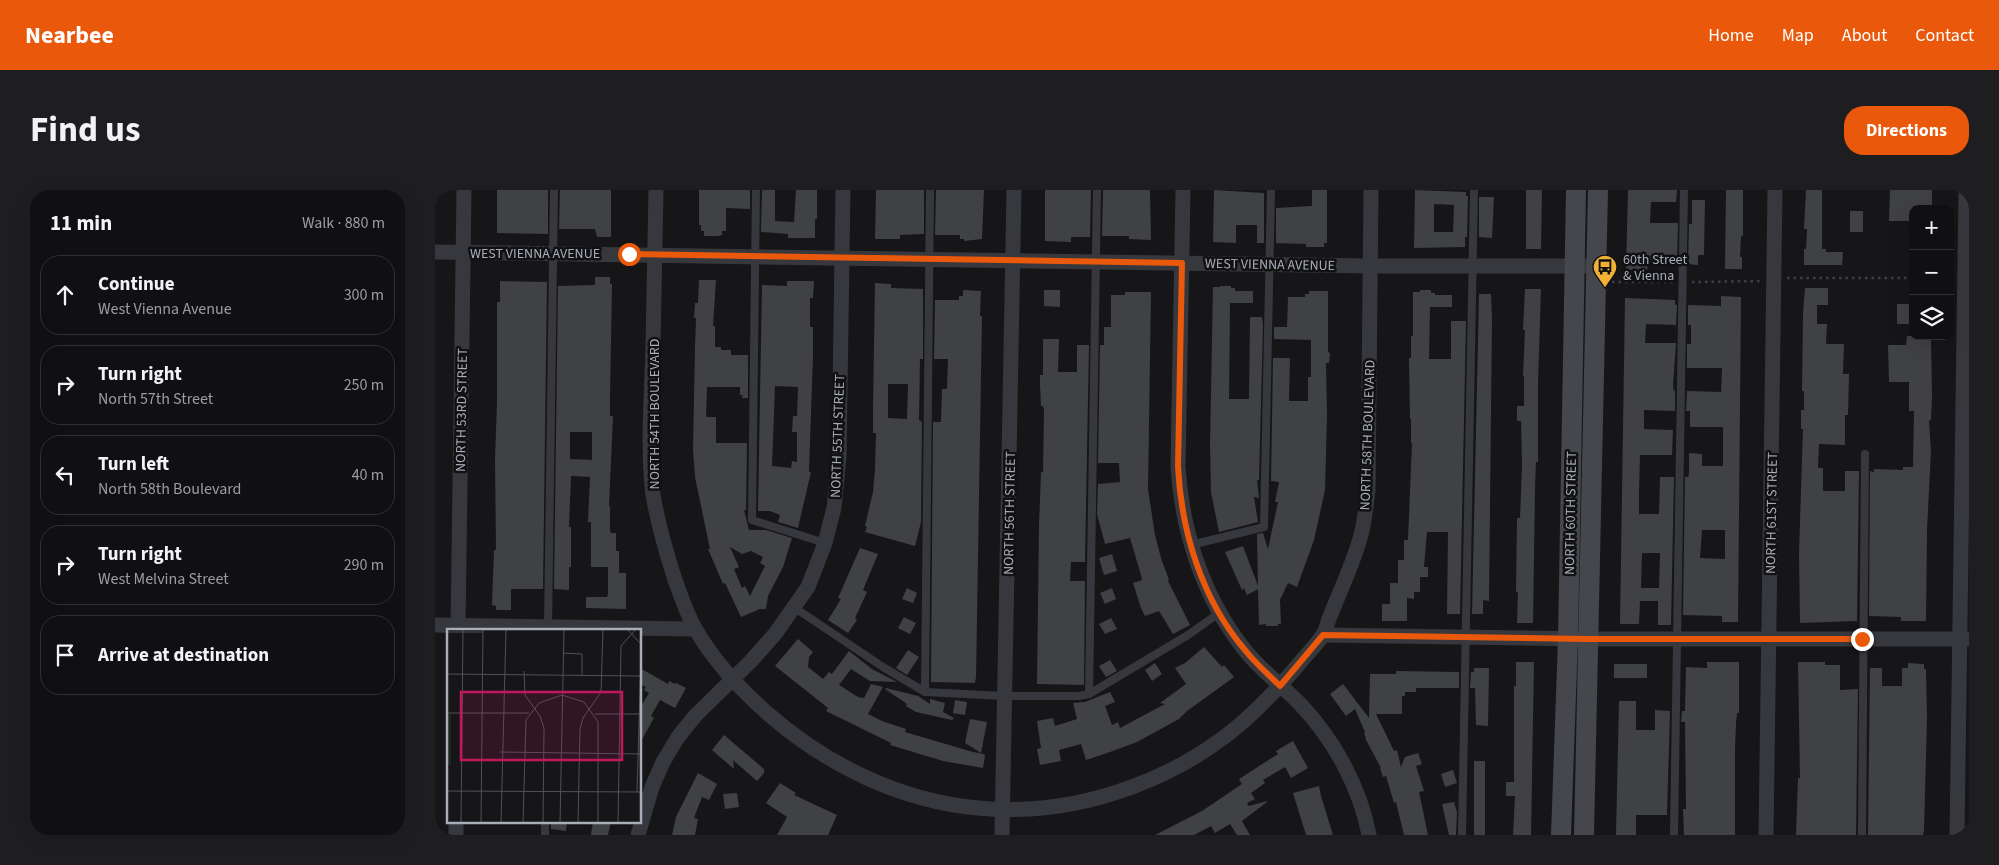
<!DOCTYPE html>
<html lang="en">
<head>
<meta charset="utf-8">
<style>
  body { margin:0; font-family:"Source Sans 3",sans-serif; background:#1e1e20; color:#f1f3f6 }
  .controls { position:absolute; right:15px; top:15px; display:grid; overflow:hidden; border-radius:10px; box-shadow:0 5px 20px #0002 }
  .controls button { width:45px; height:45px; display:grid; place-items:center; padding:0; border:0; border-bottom:1px solid #303032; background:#101012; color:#f1f3f6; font:25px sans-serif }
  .stop { position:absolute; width:15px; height:15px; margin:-11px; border:4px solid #ea580c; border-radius:50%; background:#fff }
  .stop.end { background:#ea580c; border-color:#fff; box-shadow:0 1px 5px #0008 }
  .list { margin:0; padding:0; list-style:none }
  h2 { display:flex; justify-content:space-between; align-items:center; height:65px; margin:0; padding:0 20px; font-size:21px }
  h2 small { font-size:16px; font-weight:400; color:#9c9d9f }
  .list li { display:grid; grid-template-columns:32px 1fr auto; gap:15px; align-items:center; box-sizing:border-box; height:80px; margin:0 10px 10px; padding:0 10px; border:1px solid #303032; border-radius:20px }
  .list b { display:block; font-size:19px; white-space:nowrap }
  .list p { margin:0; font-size:16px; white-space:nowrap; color:#9c9d9f }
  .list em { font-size:16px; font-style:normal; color:#9c9d9f }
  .icon { flex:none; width:28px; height:28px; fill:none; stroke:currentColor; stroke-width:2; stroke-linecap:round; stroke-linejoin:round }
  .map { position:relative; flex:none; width:1534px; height:645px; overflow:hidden; border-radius:20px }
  header { display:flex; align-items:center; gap:30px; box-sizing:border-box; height:70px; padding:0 25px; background:#ea580c; color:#fff }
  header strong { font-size:24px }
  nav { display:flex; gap:28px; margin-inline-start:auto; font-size:18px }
  .intro { display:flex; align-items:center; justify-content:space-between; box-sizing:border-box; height:120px; padding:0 30px }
  h1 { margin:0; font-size:35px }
  .button { padding:12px 22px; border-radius:20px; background:#ea580c; color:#fff; font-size:18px; font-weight:700 }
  main { display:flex; gap:30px; padding:0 30px }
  aside { flex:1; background:#101012; border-radius:20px; box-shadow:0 5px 20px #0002 }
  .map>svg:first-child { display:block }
  .building { fill:#404145; fill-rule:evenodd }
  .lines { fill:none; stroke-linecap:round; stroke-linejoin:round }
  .path { stroke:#3d3f44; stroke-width:2.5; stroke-dasharray:2.5 4; stroke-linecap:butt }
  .lane { stroke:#37383d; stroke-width:8 }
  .street { stroke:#37383d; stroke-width:15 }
  .secondary { stroke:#45474d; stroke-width:20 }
  .route { stroke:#ea580c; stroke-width:6 }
  .labels { text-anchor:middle; stroke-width:5; stroke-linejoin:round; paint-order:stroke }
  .street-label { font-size:14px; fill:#a8adb8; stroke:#111113 }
  .poi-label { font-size:14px; fill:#a8adb8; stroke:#111113; text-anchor:start }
  .inset-road { fill:none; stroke:#505258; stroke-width:1 }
  .view { fill:#c2185b; fill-opacity:0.15; stroke:#c2185b; stroke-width:2.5 }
  .inset-edge { fill:none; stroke:#a8adb8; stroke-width:2.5 }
</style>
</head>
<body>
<header>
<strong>Nearbee</strong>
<nav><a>Home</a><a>Map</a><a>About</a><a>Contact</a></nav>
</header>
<div class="intro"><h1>Find us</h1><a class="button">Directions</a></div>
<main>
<aside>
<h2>11 min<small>Walk · 880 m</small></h2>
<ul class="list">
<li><svg class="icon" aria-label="ahead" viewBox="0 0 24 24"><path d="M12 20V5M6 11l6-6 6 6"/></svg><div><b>Continue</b><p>West Vienna Avenue</p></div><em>300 m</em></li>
<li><svg class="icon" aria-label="right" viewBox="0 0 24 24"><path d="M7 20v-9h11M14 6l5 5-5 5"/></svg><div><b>Turn right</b><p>North 57th Street</p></div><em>250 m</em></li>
<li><svg class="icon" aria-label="left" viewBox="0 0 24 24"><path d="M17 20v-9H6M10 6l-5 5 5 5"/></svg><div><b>Turn left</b><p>North 58th Boulevard</p></div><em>40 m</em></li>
<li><svg class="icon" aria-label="right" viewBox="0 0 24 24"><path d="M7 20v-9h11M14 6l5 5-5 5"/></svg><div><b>Turn right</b><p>West Melvina Street</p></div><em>290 m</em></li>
<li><svg class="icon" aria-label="arrive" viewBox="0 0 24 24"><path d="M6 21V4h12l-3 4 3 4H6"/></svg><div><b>Arrive at destination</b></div></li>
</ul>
</aside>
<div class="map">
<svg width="1534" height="645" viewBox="0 0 1534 645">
  <rect width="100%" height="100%" fill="#161618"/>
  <g class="building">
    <path d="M62,0H113V44L62,43Z"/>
    <path d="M125,0H176V47H162L160,39H124Z"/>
    <path d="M264,0H315V19L291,18V41H287V45L283,46H269V41H266V35H264Z"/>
    <path d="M327,0H340V31L359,32L361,0H382V29H380V48H353V44L326,42Z"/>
    <path d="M441,0H489V44L465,45V49H440Z"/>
    <path d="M501,0H549L547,49L529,51V49H525V45H500Z"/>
    <path d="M610,0H656L655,47H636V52L610,51Z"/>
    <path d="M668,0H715L716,50L694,49V46H667Z"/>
    <path d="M779,0L829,3V53H822V35H801V53L778,52Z"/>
    <path d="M877,0H892V53H889V57H871V54L841,53V18L877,16Z"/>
    <path d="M980,0L1031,2V6H1033L1032,47H1030V57L979,58ZM999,14L1019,15L1018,42H999Z"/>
    <path d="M1091,0H1107L1106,59H1091Z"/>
    <path d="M1193,0H1242L1241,12H1216L1215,33H1243L1242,73L1213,74L1212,80H1191Z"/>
    <path d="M1291,0H1308V46H1306L1305,67H1307V79H1290Z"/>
    <path d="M1371,0H1387V59H1391V62H1408L1407,75H1369V59H1371L1372,39H1369Z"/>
    <path d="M1455,0H1497V16H1478V31H1454Z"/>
    <path d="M1044,7H1059L1057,48L1044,47Z"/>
    <path d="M1257,10H1270L1269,65H1263V75L1253,74L1254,34H1257Z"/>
    <rect x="1415" y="21" width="13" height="21"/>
    <path d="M160,87H175V94H177L175,208V226H178L174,316H175V340L176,343H181V361H184V383H191V419L151,418V407H172L173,404V377H156V332H153L155,287L136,286L134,337H136V377H134V400L119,399L123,96L160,95ZM135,242H157V270L135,269Z"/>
    <path d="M264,90H281L278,136H280V157H286V160H296V165H313V208H307L308,205H305V197H272L271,227H281V253H312L311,320H309L314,340H331L357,348L348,377L333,406L331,419H325L306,427L290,393L288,394L273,359H275L260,287L258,260L260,157L261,128H259L260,113H263ZM295,357L307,364L316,361L328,367L325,373L330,376L315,406L310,396L307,398L299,379L304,377Z"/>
    <path d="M65,91L112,92L108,399H76V420H61V416L57,415L59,360H61L60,269L62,212V112H65Z"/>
    <path d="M352,91H379L378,108H375V137H378V165L374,282H376L363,338L343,332L345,325L335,321H323L327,95L352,96ZM340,196L363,197L362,226H358L357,242H362V272L357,271L356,278L337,276Z"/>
    <path d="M440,93L456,94V98L488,99V169H485L484,230L487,232L486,332L480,356L430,342L432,337L430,336L438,302L440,279L441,243H438V217ZM453,194H473L472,229L453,228Z"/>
    <path d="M785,96H796V98H800V101H818V113H795L794,209H814L815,127H827L828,136L824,290H822L824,308L819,307L823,332L784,342L776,302L775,255L778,97H785Z"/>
    <path d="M1370,98H1393V115H1382V134H1392L1391,154H1409L1408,184H1414L1413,225H1410V255L1384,254L1383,278H1388V301H1410V281H1424L1422,431L1365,433L1364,363L1368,239H1366V220H1369V201H1367L1368,123Z"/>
    <path d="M1090,99H1106L1103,193V272H1101L1100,299L1098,433H1082L1083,402H1081L1082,328H1085L1087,275L1086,231H1082V216H1089V186H1088L1090,140H1088Z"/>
    <path d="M528,100L546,101L545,126H547L541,487L540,493L496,492L498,232H506L507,199H512L513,169H499L500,110H524V106H528Z"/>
    <path d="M609,100H625V117L609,116Z"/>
    <path d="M985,100H996V103H1000V105H1017V117H995L994,169H1016V131H1031L1025,424H1012L1013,342H992L989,377H993V387H985V402H979V409L972,408V431H947V414H955V393H963V370H969V350H973L977,253H976V229H975L974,168H976V146H978V102H985Z"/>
    <path d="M874,101H893V162L895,163L894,173H891L892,225L890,300L879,350L862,397L853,393L845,410L846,434H843V436H831V434L824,435L823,399L812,405L809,398L807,400L790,362L808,356L823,396L822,344L828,343L833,359L843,312H840L844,292L836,291L838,168H855L854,211H873V187H876V150L839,149V137H852L853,107H870V104H874Z"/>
    <path d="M690,102H716L713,299L720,345L726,368L734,390L733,391L755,435L738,444L724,421L710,426L706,418L698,393L707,390L706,385L695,348L670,354L662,324L663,294L685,292L684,273H663L665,155H669V137H676V105H690Z"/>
    <path d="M1044,104H1056L1057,129L1054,411L1048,410V424H1037Z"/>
    <path d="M1286,106L1306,107L1303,432H1287V426L1248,425L1250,287H1253L1254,284V263L1267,264V276H1288V237H1255V221H1251L1252,201L1286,202L1287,178H1252V154H1256V135H1253V115L1286,116ZM1267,340H1290V369L1265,368Z"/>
    <path d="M1190,108L1240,110V115H1242L1241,135L1211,134L1210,153H1241L1238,196L1239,201H1240V221L1209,220V239L1238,240L1237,265H1205L1204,301V324H1224L1225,287H1239L1236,435H1223V411H1205L1204,434H1185ZM1207,363H1225L1224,398H1206Z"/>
    <rect x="1462" y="114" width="14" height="20"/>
    <path d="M1472,146H1496L1497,207L1496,230H1494L1496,261L1492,340L1491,431H1466V427L1434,426L1435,281L1439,282V279L1468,280V277H1478L1479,221H1474V192H1454L1453,155H1471Z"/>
    <path d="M608,149H624L623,182H642V155H654L650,372H636L635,391H650L649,495L602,494L604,335L606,282H608L609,220L608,216H606L605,195V185H608Z"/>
    <path d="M425,358L443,364L428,400L432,402L420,428L422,430L413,443L393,430L406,409L403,408Z"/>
    <path d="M677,364L682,381L669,385L664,368Z"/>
    <path d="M472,398L482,403L478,413L467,409Z"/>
    <path d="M677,398L681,409L670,414L665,403Z"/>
    <path d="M469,427L481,433L475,444L463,438Z"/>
    <path d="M676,428L682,439L670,444L664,434Z"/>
    <path d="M363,449L378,462L374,467L373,477L388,489L394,482L397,484L414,461L437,479L462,492L435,491L416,479L404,495L423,507L429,508L436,494L448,497L433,524L447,531L471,539L470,542L538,562L549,564L550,566L548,578L508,571L455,555L456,553L391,521L393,518L340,476Z"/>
    <path d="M769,457L787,477L789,475L799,487L752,521L744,529L702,552L675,562L651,570L646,554L624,560L626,571L605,575L602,559L606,558L602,531L618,528L620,536L642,529L638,513L650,512L675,502L680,512L670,516L677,535L683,532L685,538L730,514L725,513L751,494L740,478L750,473Z"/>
    <path d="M473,460L484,467L472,485L461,478Z"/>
    <path d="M675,470L682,481L671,487L664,476Z"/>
    <path d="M1081,472H1099L1096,645H1078L1080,606H1071V592H1079V496H1081Z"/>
    <path d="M1272,472H1304V523H1302L1301,533L1300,559V645H1249L1248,619H1251L1250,532H1246L1247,521H1250L1251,477L1272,478Z"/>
    <path d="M1363,472H1390V475H1405V500L1423,499L1421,645H1361L1363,588H1365Z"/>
    <path d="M720,473L727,484L717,491L710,480Z"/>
    <path d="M1473,473L1489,474V479H1491L1492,528L1489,641L1488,645H1433L1435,478H1447V496H1467V478H1473Z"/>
    <rect x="1179" y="474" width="33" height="14"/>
    <path d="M205,478L233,494L234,491L240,494L241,493L251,498L240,518L225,510L216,526L219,528L205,553V518L214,503L209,500L211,497L205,494Z"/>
    <path d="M1039,478H1054L1053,536L1041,535L1040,498H1035L1036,482H1039Z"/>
    <path d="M961,481L1024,482V498H981V502H970V506H967V524H941L959,561L962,560L966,577L970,567L983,563L987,574L981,576L989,601L984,602L993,645H969L961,612L959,613L951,586L948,587L945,578H946L930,548H931L929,543L930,542L920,519L911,526L895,504L908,494L934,528L935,484H961Z"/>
    <path d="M451,498L483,506L495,514V509L510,513L508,522L519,528L517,530L481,522L471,516L472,514L450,499Z"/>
    <path d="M520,510L532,512L530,525L518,523Z"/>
    <path d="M1184,511H1201V540H1220V520L1235,521L1232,625H1201V645H1181Z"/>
    <path d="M535,529L552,532L546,563L530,553Z"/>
    <path d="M289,545L329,579V583L322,591L298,570L299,579L277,560Z"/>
    <path d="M858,551L873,578L856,588L850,577L828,590L830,593L816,603L820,609L812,613L814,616L832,611V612L807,631L815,645H802L795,634L780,643L776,636L759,645H720L767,621L807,594L804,589L843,564L841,561Z"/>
    <rect x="1039" y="571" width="11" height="74"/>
    <path d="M1018,580L1022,593L1010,597L1006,584Z"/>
    <path d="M263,583L282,594L274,610L267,607L259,628L263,629L260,645H237L241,627Z"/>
    <path d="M345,593L361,603L359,605L402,625L393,645H342L352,627L331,613Z"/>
    <path d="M884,596L886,606L898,645H871L858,603Z"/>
    <path d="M302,603L304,617L290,619L288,604Z"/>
    <path d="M1019,612L1022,622L1021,645H1014L1007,614Z"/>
    <path d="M116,631H132L131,641L116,639Z"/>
    <path d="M158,631H176L173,645H156Z"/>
  </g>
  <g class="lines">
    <g class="path">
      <path d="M1352,88H1478"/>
      <path d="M1177,92H1239"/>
      <path d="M1257,92L1327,91"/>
    </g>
    <g class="lane">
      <path d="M321,0L317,330L390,353"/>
      <path d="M756,355L829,337L836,0"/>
      <path d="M360,418L448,477L490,502L570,506H644L654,504L753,445L784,423"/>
      <path d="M113,438L119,0"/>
      <path d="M490,502L495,0"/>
      <path d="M654,504L662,0"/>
      <path d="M110,645V631"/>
      <path d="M1027,645L1039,0"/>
      <path d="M1239,645L1249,0"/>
      <path d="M1427,645L1430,264"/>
    </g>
    <g class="street">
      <path d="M221,0C220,52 219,104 218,156C217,205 212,256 218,305C223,334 231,362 240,390C246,406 252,425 261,440C279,471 304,498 331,522C390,574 464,611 543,618C646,628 755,587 827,514C841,500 855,485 868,469C875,461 884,452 889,443C892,437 893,430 896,424C907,396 920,370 927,341C930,328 931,314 933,301L936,0"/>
      <path d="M748,0L743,276C747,342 768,407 809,459C825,480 848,496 866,515C899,550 925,597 934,645"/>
      <path d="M0,62L935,76H1161"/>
      <path d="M0,435L259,439"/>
      <path d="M23,440L29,0"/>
      <path d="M888,445L1152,449H1534"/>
      <path d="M21,645V631"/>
      <path d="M203,645L217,597L228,572L243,547L260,526L316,471L340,444L373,397L390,353L399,318L404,267L408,0"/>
      <path d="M567,645L579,0"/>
      <path d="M1331,645L1340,0"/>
      <path d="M1522,645L1531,0"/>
    </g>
    <g class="secondary">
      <path d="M1126,645L1133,449L1141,0"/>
      <path d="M1149,645L1163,0"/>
    </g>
  </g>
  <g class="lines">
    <path class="route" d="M194,64L747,73L743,276C746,341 767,410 810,460C820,473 833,484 845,496L888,445L1152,449H1427"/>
  </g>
  <defs>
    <symbol id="bus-pin" viewBox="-11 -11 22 30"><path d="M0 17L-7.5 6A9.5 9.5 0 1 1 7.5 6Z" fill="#f2b134" stroke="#111113"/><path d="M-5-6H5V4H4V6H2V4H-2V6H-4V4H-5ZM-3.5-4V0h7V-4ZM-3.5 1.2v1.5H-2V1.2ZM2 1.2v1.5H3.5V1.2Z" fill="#111"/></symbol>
  </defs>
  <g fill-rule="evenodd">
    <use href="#bus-pin" x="1156" y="63" width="28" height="38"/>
  </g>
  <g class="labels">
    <g class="street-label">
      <text x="100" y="68">WEST VIENNA AVENUE</text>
      <text transform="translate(835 74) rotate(1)" y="5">WEST VIENNA AVENUE</text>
      <text transform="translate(26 220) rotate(-89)" y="5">NORTH 53RD STREET</text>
      <text transform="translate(219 224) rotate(-90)" y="5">NORTH 54TH BOULEVARD</text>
      <text transform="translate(932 245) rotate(-88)" y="5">NORTH 58TH BOULEVARD</text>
      <text transform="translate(402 246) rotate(-88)" y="5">NORTH 55TH STREET</text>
      <text transform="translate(574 323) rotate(-89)" y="5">NORTH 56TH STREET</text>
      <text transform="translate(1135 323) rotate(-89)" y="5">NORTH 60TH STREET</text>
      <text transform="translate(1336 323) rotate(-89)" y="5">NORTH 61ST STREET</text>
    </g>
    <g class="poi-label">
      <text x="1188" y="74">60th Street<tspan x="1188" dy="16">&amp; Vienna</tspan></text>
    </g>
  </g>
  <g transform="translate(12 439)">
    <rect width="194" height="194" fill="#161618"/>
    <path d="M0,85H4V136H0Z" fill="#1e261f"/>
    <path class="inset-road" d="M180,0L194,15M0,3H36M116,24L135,25V46M77,42L78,66L93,87L97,99L96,194M0,45L194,47M0,84H82M148,85H193M53,123L194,125M0,162L194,163M190,163L194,28M14,194L16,0M34,194L36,0M54,194L59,0M76,194L79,91L92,74L115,66L137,73L151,93V194M113,194L117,0M131,194L133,100L136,89L154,63L156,0M171,194L174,17L189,0"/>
    <path class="view" d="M14,63H175V131H14Z"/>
    <rect width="194" height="194" class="inset-edge"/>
  </g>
</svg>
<div class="controls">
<button>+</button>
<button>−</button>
<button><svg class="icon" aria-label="layers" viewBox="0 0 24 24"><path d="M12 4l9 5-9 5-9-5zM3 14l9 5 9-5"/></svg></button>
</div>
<div class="stop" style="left:194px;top:64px"></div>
<div class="stop end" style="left:1427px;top:449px"></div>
</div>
</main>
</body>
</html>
